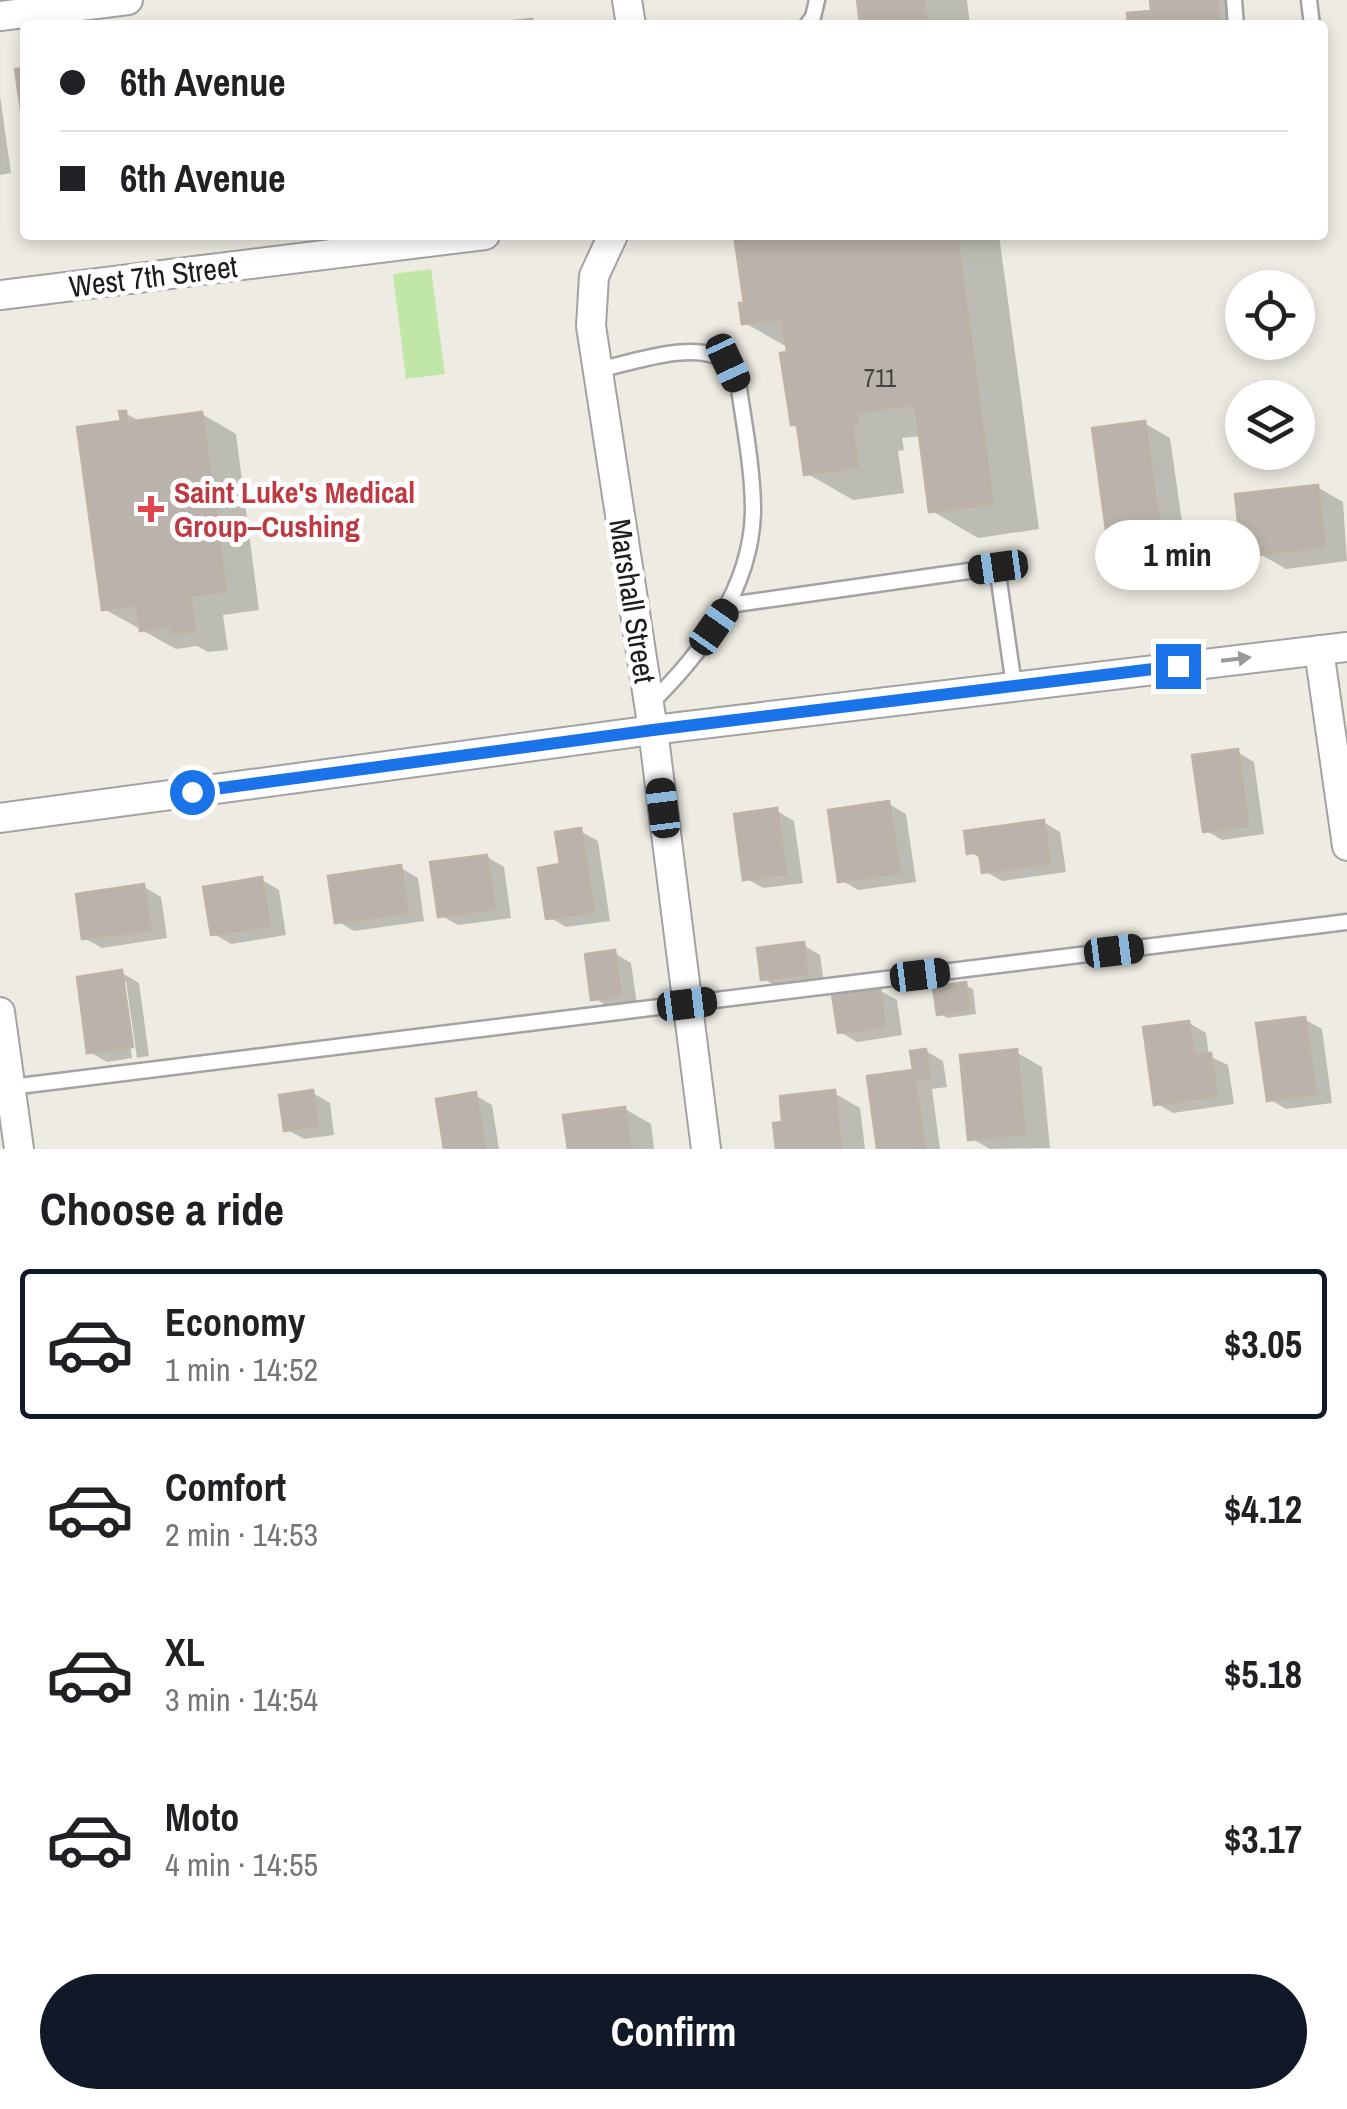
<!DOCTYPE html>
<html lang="en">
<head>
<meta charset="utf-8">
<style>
	body { margin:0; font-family:"Archivo Narrow",sans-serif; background:#f2f2f2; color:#202124; height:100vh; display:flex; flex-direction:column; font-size:38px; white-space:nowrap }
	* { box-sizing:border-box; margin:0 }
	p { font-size:32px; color:#757577 }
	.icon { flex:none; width:55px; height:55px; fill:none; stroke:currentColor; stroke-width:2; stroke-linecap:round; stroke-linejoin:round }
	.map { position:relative; height:1149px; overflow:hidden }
	.drawer { display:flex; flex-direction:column; background:#fff; flex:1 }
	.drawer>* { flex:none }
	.guide { position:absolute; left:20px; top:20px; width:1308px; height:220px; border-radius:10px; box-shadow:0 5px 15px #0003; display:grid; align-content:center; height:220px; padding:0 40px; background:#fff }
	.buttons { position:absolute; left:1225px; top:270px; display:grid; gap:20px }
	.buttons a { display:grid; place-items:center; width:90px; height:90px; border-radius:50%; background:#fff; box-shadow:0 5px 15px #0003; font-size:50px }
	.end { position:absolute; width:45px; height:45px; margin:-22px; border:12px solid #1a73e8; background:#fff; box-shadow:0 0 0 5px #fff }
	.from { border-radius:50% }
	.bubble { position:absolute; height:70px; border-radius:35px; background:#fff; box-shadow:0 5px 15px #0003; font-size:32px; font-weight:700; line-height:70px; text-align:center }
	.car { position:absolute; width:30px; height:60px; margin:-30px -15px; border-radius:12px; box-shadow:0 0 8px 2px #0007; background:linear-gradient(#222 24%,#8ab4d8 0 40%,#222 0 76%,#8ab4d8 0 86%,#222 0) }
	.guide b { display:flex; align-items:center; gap:35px; height:95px; font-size:38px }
	.guide b+b { border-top:2px solid #e0e0e0 }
	.guide i { width:25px; height:25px; background:#202124 }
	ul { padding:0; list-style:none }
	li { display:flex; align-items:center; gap:30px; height:150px; margin:0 20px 15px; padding:0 20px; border:5px solid transparent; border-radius:10px }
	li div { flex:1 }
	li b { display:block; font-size:38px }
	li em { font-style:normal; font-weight:700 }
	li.active { border-color:#111827 }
	li>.icon { width:90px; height:90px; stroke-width:1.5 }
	h2 { padding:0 40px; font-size:45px; line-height:120px }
	.cta { display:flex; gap:20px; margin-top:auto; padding:20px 40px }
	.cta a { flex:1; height:115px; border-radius:60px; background:#111827; color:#fff; font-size:40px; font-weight:700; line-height:115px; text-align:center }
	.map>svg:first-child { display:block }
</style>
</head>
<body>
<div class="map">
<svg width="1347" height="1149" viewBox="0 0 1347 1149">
	<rect width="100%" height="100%" fill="#edebe2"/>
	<path fill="#c0e7a8" d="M 431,269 L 445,374 L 406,379 L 393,274 Z"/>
	<g fill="#0003">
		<path d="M 859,0 L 967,0 L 970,25 L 862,25 Z"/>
		<path d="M 1152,0 L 1240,0 L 1243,25 L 1131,25 L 1154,13 Z"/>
		<path d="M 0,96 L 11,173 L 0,175 Z"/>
		<path d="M 736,235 L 999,235 L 1039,529 L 978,538 L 932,511 L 922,436 L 902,438 L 904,450 L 898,451 L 904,493 L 853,500 L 806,473 L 800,428 L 793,424 L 789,348 L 745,323 L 746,305 Z"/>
		<path d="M 125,413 L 141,422 L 202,414 L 236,434 L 259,610 L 223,615 L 228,650 L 208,652 L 197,646 L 176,649 L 104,609 Z"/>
		<path d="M 1144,423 L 1170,438 L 1184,536 L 1134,543 L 1108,528 Z"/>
		<path d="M 1317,487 L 1343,502 L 1347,561 L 1286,569 L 1260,554 L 1258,539 L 1242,530 Z"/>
		<path d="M 1237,752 L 1254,762 L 1264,834 L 1222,840 L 1205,830 Z"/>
		<path d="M 889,804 L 906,814 L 916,882 L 858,890 L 841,880 Z"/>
		<path d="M 777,811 L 794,821 L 803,883 L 763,888 L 745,878 Z"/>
		<path d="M 1043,822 L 1060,832 L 1066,872 L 1002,881 L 984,871 L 983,860 L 970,852 Z"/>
		<path d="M 580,831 L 598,841 L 610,921 L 566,927 L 549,917 L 563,866 Z"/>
		<path d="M 487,857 L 504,867 L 511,918 L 458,925 L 440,915 Z"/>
		<path d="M 401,868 L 418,878 L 424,921 L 354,931 L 337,921 Z"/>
		<path d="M 262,880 L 279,890 L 286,935 L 231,944 L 214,934 Z"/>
		<path d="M 144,887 L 161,897 L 167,938 L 102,948 L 84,938 Z"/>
		<path d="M 803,945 L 820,955 L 824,983 L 781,989 L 764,979 Z"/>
		<path d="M 614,953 L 631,963 L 637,1005 L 611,1008 L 594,998 Z"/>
		<path d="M 122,973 L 139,983 L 149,1056 L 137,1058 L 126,981 L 121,981 L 132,1058 L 107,1062 L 90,1052 Z"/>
		<path d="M 965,985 L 973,989 L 976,1014 L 947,1018 L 939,1013 Z"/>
		<path d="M 879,990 L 897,1000 L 902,1035 L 857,1042 L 840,1032 Z"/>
		<path d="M 1304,1019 L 1322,1029 L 1332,1103 L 1286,1109 L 1269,1099 Z"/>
		<path d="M 1189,1023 L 1206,1033 L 1209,1056 L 1228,1065 L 1234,1104 L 1173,1113 L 1156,1103 Z"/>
		<path d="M 926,1051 L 943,1061 L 947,1087 L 932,1089 L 940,1149 L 879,1149 Z"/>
		<path d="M 1016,1052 L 1042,1067 L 1050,1148 L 990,1149 L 971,1138 Z"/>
		<path d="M 313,1093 L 330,1103 L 334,1135 L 304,1139 L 286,1129 Z"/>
		<path d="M 834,1093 L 860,1108 L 865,1149 L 778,1149 L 785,1124 Z"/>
		<path d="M 475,1095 L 492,1105 L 499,1149 L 447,1149 Z"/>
		<path d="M 625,1109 L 651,1124 L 654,1149 L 570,1149 Z"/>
	</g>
	<g fill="#b9b3ab" stroke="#beb3a5" stroke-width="2.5">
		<path d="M 857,0 L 924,0 L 928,25 L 860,25 Z"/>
		<path d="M 1150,0 L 1217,0 L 1220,25 L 1128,25 L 1127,13 L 1151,11 Z"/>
		<path d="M 532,19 L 533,25 L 481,25 Z"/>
		<path d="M 25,68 L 25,138 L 15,69 Z"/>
		<path d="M 734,235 L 957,235 L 993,504 L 929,512 L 915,404 L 856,413 L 858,424 L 852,425 L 858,467 L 804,475 L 797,425 L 791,425 L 780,353 L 787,352 L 782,319 L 742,324 L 739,303 L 744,303 Z"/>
		<path d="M 119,411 L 126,411 L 127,422 L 202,412 L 226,591 L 190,596 L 195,631 L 172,634 L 171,627 L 140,631 L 137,605 L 102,610 L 77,427 L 121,421 Z"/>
		<path d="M 1145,421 L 1159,522 L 1106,530 L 1092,428 Z"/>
		<path d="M 1318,485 L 1325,547 L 1258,555 L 1255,529 L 1239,531 L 1235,494 Z"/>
		<path d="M 1238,749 L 1248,826 L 1203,832 L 1192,755 Z"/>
		<path d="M 889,801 L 900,873 L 838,882 L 828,810 Z"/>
		<path d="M 777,808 L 786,874 L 743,880 L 734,814 Z"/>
		<path d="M 1044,820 L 1050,863 L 982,873 L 979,852 L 967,854 L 964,831 Z"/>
		<path d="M 581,828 L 594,912 L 546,919 L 538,868 L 560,864 L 555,832 Z"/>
		<path d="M 487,855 L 495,909 L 438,917 L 430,862 Z"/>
		<path d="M 401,865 L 408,913 L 335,923 L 328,876 Z"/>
		<path d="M 262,877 L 270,926 L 211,935 L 203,887 Z"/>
		<path d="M 144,884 L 151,930 L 82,939 L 76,894 Z"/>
		<path d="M 804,942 L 807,974 L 761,980 L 757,948 Z"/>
		<path d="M 615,950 L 621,996 L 591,1000 L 585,954 Z"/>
		<path d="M 122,970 L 133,1047 L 87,1053 L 77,977 Z"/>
		<path d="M 966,982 L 969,1010 L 937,1015 L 933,987 Z"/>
		<path d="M 880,987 L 885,1027 L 838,1033 L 832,994 Z"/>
		<path d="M 1305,1017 L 1316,1094 L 1267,1101 L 1256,1023 Z"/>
		<path d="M 1189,1021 L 1194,1055 L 1211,1053 L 1217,1096 L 1154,1105 L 1143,1027 Z"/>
		<path d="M 926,1049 L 930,1078 L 915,1080 L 925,1149 L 877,1149 L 867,1076 L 913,1070 L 910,1051 Z"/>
		<path d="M 1017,1049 L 1025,1134 L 968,1140 L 960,1055 Z"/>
		<path d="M 313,1090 L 318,1126 L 284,1131 L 279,1095 Z"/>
		<path d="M 835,1090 L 841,1149 L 776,1149 L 773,1123 L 782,1122 L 780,1096 Z"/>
		<path d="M 476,1092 L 485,1149 L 444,1149 L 436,1099 Z"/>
		<path d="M 625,1107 L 631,1149 L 568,1149 L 563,1115 Z"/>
	</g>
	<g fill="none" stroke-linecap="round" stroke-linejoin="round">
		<defs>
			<g id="lane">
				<path d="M 1234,0 L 1236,25"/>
				<path d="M 1309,0 L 1312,25"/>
				<path d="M 807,25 L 813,17 L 817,0"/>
				<path d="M 598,370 C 631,363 696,339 725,361 C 731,366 734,375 738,382 C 744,424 753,469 753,512 C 751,589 702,653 650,704"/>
				<path d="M 729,605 L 997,567 L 1014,686"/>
				<path d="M 11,1087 L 1347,922"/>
			</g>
			<g id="street">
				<path d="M 627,0 L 631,25"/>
				<path d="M 0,16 L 128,0"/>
				<path d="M 613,235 L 594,276 L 591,326 L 653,730 L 706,1149"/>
				<path d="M 0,295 L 485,235"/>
				<path d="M 1319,650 L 1347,846"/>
				<path d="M 0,818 L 653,730 L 1347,647"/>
				<path d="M 0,1012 L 19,1149"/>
			</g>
		</defs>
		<use href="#lane" stroke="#a3a3a3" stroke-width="19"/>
		<use href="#street" stroke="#a3a3a3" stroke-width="32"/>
		<use href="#lane" stroke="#fff" stroke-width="14"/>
		<use href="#street" stroke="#fff" stroke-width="28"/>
	</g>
	<defs><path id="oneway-solid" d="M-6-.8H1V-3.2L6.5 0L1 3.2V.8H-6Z" transform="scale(2.5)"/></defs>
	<use fill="#999" href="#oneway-solid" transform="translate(1236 659) rotate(-7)"/>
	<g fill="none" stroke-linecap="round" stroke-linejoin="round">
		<path stroke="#1a73e8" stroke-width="12" d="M 192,792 L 653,730 L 1178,666"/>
	</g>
	<path fill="#e0444e" stroke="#fff" stroke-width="4" d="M146 494h10v10h10v10h-10v10h-10v-10h-10v-10h10z"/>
	<g text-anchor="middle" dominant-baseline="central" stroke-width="10" stroke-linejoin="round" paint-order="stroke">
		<g font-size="25" fill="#434240">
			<text x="880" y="378">711</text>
		</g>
		<g font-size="30" fill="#1c1c1c" stroke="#fff">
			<text transform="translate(153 276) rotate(-7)">West 7th Street</text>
			<text transform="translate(633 601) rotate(81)">Marshall Street</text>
		</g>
		<g font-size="30" font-weight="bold" fill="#be3a42" stroke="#fff" text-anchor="start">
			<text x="174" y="492">Saint Luke's Medical<tspan x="174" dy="34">Group–Cushing</tspan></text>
		</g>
	</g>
</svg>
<div class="buttons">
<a><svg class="icon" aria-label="locate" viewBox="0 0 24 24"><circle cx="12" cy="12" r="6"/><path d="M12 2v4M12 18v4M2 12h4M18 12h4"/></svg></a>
<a><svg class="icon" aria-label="layers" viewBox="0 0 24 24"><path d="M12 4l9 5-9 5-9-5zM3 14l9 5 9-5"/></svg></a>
</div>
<i class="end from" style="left:192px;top:792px"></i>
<i class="end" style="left:1178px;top:666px"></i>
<div class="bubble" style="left:1095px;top:520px;width:165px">1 min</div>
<i class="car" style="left:728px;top:363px;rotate:155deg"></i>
<i class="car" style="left:998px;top:567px;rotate:262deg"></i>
<i class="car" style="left:714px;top:627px;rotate:35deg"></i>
<i class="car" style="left:663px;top:808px;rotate:353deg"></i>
<i class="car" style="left:1114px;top:951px;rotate:83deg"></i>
<i class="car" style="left:920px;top:975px;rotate:83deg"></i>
<i class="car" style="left:687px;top:1004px;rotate:83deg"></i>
<div class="guide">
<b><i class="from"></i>6th Avenue</b>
<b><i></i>6th Avenue</b>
</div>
</div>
<section class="drawer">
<h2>Choose a ride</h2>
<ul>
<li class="active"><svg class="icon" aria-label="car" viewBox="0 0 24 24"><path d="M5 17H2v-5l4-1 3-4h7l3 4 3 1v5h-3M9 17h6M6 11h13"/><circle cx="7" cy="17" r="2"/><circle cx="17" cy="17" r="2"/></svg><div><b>Economy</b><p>1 min · 14:52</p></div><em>$3.05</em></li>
<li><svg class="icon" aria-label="car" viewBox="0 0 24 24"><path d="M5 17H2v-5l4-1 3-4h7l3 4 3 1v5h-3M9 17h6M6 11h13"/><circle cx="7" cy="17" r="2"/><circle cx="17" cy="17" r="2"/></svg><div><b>Comfort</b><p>2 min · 14:53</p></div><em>$4.12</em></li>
<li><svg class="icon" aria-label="car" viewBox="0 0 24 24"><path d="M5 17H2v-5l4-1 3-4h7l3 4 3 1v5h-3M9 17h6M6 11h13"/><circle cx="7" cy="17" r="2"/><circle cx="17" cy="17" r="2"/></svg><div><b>XL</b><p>3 min · 14:54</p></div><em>$5.18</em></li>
<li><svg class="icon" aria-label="car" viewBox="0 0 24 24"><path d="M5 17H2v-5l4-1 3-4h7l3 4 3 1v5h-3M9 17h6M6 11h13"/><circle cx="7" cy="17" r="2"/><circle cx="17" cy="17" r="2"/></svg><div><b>Moto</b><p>4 min · 14:55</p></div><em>$3.17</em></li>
</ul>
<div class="cta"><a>Confirm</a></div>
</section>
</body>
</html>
